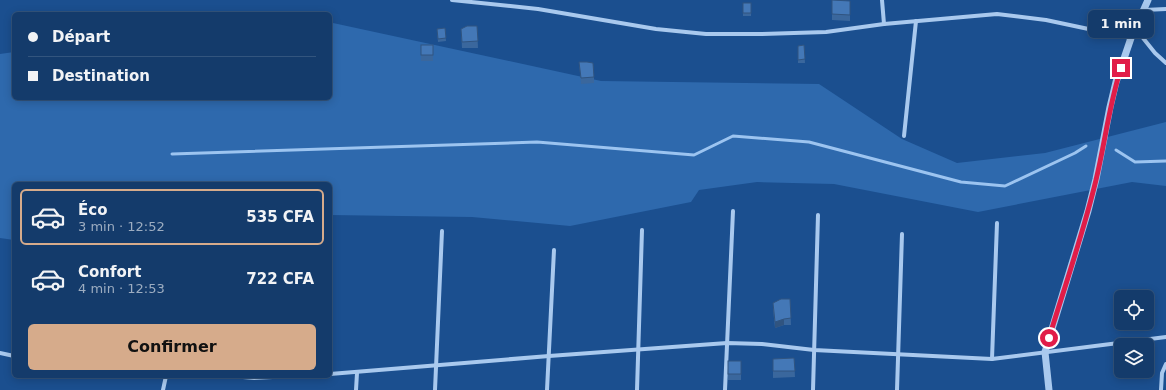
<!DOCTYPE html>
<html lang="fr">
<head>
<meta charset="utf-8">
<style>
	body { margin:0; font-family:"DejaVu Sans",sans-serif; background:#1d4271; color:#f1f3f6; height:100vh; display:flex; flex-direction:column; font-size:15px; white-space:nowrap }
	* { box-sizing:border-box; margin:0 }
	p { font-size:13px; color:#9dadc1 }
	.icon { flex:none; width:22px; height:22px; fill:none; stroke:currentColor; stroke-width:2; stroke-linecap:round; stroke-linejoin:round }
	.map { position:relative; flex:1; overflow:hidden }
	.drawer { position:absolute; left:12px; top:182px; width:320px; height:196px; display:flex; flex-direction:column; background:#143b6b; border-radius:6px; box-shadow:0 2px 10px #0003,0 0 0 1px #33557e }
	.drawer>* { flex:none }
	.hud { position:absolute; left:12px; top:12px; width:320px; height:88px; border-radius:6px; box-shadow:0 2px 10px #0003,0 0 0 1px #33557e; display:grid; align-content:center; height:88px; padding:0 16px; background:#143b6b }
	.tools { position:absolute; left:1114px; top:290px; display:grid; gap:8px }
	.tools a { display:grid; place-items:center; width:40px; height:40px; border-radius:6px; background:#143b6b; box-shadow:0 2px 10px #0003,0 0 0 1px #33557e; font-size:20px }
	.end { position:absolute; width:18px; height:18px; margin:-9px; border:5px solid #e11d48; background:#fff; box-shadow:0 0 0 2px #fff }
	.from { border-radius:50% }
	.bubble { position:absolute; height:28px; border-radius:6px; background:#143b6b; box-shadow:0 2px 10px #0003,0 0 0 1px #33557e; font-size:13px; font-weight:700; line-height:28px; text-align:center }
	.hud b { display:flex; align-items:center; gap:14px; height:38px; font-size:15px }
	.hud b+b { border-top:1px solid #33557e }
	.hud i { width:10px; height:10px; background:#f1f3f6 }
	ul { padding:7px 0 0; list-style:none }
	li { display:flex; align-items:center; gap:12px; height:56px; margin:0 8px 6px; padding:0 8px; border:2px solid transparent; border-radius:6px }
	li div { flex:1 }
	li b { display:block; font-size:15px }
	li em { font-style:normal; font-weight:700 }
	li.on { border-color:#d6ab8b }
	li>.icon { width:36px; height:36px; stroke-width:1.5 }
	.cta { display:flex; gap:8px; margin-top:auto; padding:8px 16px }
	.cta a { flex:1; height:46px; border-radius:6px; background:#d6ab8b; color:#111; font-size:16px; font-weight:700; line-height:46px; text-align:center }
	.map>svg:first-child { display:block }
</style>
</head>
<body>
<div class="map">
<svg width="1166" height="390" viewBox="0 0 1166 390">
	<rect width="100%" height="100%" fill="#1b4f8f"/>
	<path fill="#2e69ad" d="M 330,23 L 333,23 L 601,81 L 819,84 L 902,139 L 957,163 L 1045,153 L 1166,122 L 1166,186 L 1132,182 L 978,212 L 834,184 L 757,182 L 699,190 L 691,202 L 570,226 L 472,217 L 330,215 L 330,184 L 14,184 L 14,240 L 0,238 L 0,54 L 14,52 L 14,98 L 330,98 Z"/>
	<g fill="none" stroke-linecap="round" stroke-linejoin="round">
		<g stroke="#9cc4f0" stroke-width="3">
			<path d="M 1116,150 L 1135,162 L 1166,161"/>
			<path d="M 172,154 L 537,142 L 694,155 L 733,136 L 809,142 L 961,182 L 1005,186 L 1075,153 L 1086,146"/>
		</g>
		<g stroke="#a9c9ee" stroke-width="4">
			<path d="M 452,0 L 538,9 L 656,29 L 706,34 L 761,34 L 826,32 L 884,24 L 997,14 L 1046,20 L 1131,38"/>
			<path d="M 882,0 L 884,24"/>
			<path d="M 1144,10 L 1166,9"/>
			<path d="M 1135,28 L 1155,53 L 1166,63"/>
			<path d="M 904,136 L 916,21"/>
			<path d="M 0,353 L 14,356"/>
			<path d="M 992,359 L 997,223"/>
			<path d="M 330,374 L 549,356 L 727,343 L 762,344 L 814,350 L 992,359 L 1166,337"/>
			<path d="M 232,376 L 254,378 L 291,376"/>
			<path d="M 163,390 L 166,376"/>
			<path d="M 356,390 L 357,373"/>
			<path d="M 435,390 L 442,231"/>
			<path d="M 547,390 L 554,250"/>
			<path d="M 637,390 L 642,230"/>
			<path d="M 725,390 L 733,211"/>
			<path d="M 813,390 L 818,215"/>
			<path d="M 897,390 L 902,234"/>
			<path d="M 1161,390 L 1162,373 L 1166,364"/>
		</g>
		<path stroke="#a9c9ee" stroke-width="7" d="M 1049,390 L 1045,352 L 1088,211 L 1096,179 L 1110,107 L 1116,82 L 1131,38 L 1148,0"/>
	</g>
	<g fill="#3a679d">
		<rect x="743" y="3" width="8" height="13"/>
		<path d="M 850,7 L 850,21 L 832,20 L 832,14 Z"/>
		<path d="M 477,26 L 478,48 L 462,48 L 461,29 Z"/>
		<path d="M 445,28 L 446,41 L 438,42 L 437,29 Z"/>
		<rect x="421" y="45" width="12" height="16"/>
		<path d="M 804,45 L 805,63 L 798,63 L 798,46 Z"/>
		<path d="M 579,62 L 594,77 L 594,83 L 581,84 Z"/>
		<path d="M 790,299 L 791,325 L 784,325 L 775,328 L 773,309 L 773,303 Z"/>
		<path d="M 794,358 L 795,377 L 773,378 L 773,359 Z"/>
		<path d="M 741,361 L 741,380 L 728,380 L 728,374 Z"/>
	</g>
	<path fill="#305480" d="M 784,319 L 784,325 L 775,328 L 775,322 Z"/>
	<g fill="#4478b7" stroke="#305480">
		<path d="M 832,0 L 850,1 L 850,15 L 832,14 Z"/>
		<rect x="743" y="3" width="8" height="10"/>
		<path d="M 467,26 L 477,26 L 478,41 L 462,42 L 461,29 Z"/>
		<path d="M 445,28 L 446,38 L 438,39 L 437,29 Z"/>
		<rect x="421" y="45" width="12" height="10"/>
		<path d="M 804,45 L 805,59 L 798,60 L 798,46 Z"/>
		<path d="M 579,62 L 587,62 L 593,63 L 594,77 L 581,78 Z"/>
		<path d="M 781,299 L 790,299 L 791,318 L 784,319 L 775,322 L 773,303 Z"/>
		<path d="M 794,358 L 795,371 L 773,371 L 773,359 Z"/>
		<rect x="728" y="361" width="13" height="13"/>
	</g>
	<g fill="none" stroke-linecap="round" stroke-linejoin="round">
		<path stroke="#e11d48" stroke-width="5" d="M 1049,338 C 1065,286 1083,234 1096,180 C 1105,143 1109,105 1121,68"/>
	</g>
</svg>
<div class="tools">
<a><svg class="icon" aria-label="locate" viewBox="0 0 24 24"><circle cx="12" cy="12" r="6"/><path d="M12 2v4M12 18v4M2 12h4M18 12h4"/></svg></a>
<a><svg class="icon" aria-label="layers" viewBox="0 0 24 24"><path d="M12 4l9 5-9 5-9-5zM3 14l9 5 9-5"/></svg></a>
</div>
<i class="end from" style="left:1049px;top:338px"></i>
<i class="end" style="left:1121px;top:68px"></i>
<div class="bubble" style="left:1088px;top:10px;width:66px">1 min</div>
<div class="hud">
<b><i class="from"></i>Départ</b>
<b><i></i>Destination</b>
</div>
<section class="drawer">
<ul>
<li class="on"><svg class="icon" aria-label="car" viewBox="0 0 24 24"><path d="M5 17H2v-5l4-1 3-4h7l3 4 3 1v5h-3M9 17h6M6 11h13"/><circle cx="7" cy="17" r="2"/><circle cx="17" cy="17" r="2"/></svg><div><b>Éco</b><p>3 min · 12:52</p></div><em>535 CFA</em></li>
<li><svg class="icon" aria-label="car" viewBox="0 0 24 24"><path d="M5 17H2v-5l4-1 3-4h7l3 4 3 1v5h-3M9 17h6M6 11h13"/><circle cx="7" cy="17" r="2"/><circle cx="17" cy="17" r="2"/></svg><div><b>Confort</b><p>4 min · 12:53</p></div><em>722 CFA</em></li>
</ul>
<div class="cta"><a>Confirmer</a></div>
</section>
</div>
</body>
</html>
